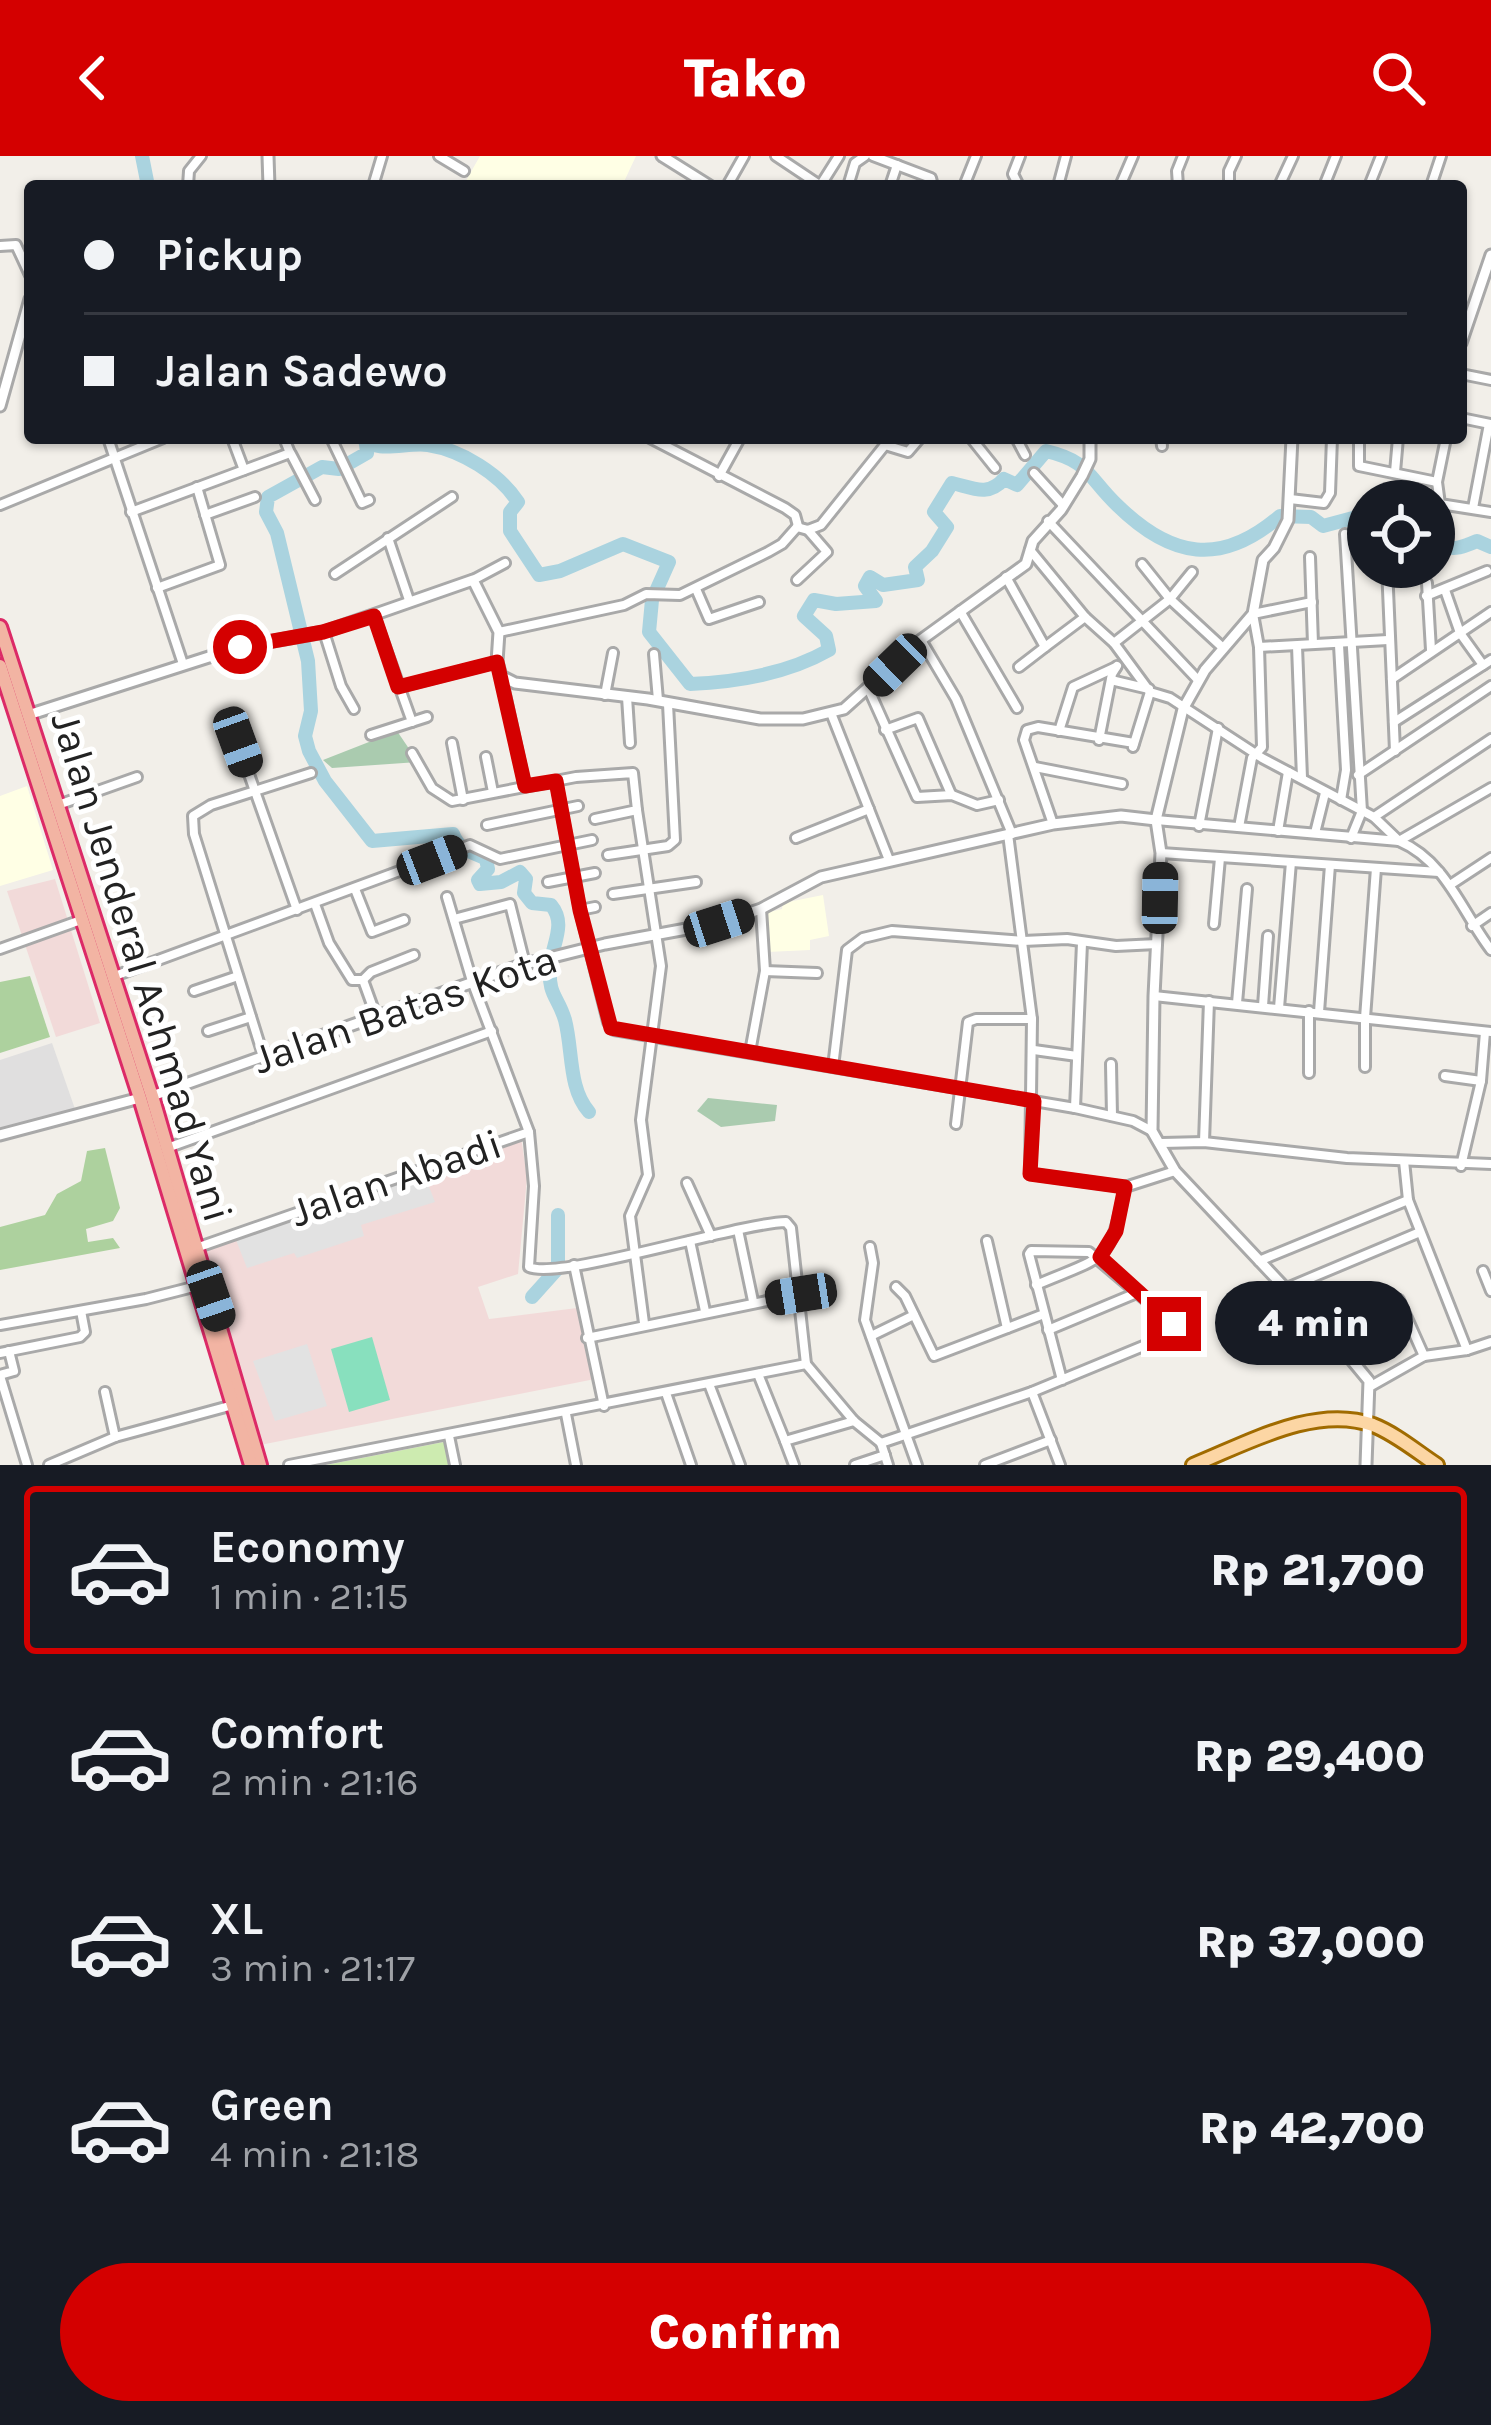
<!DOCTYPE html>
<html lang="en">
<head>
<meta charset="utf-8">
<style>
	body { margin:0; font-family:Karla,sans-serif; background:#242831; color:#f1f3f6; height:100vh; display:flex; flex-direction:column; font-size:45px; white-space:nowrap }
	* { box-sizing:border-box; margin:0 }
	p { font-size:39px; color:#9ea1a6 }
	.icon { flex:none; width:66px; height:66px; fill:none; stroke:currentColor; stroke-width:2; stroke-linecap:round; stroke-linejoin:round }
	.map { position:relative; height:1309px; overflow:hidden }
	.panel { display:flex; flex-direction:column; background:#171b24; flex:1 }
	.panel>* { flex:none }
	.banner { position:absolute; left:24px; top:24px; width:1443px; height:264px; border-radius:12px; box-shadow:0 3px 9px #0004; display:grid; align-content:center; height:264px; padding:0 60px; background:#171b24 }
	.fabs { position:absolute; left:1347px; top:324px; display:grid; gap:24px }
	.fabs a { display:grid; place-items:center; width:108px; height:108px; border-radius:50%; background:#171b24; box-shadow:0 3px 9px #0004; font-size:60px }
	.end { position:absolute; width:54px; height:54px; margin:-27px; border:15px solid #d40000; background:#fff; box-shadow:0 0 0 6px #fff }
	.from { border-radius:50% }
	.bubble { position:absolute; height:84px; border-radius:42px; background:#171b24; box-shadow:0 3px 9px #0004; font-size:39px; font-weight:800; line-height:84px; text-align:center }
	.car { position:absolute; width:36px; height:72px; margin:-36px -18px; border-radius:15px; box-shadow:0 0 9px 3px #0007; background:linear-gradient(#222 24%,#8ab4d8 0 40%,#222 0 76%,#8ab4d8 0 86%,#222 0) }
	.banner b { display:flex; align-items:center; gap:42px; height:114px; font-size:45px }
	.banner b+b { border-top:3px solid #363941 }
	.banner i { width:30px; height:30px; background:#f1f3f6 }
	ul { padding:21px 0 0; list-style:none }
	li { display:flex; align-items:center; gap:36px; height:168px; margin:0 24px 18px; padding:0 36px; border:6px solid transparent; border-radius:12px }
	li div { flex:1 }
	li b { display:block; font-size:45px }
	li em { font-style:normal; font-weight:800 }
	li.current { border-color:#d40000 }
	li>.icon { width:108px; height:108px; stroke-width:1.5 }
	.action { display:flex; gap:24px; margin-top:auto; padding:24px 60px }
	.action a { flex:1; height:138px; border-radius:72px; background:#d40000; color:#fff; font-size:48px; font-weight:800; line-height:138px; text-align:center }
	header { display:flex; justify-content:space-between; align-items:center; height:156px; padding:0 60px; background:#d40000; color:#fff; font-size:54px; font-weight:800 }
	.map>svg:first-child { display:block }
</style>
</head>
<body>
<header><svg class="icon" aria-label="back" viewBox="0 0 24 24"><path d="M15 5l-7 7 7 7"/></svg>Tako<svg class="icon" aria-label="search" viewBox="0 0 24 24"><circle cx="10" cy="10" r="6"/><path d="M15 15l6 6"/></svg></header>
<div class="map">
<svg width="1491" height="1309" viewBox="0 0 1491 1309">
	<rect width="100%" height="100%" fill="#f2efe9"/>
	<path fill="#e0dfdf" d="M 52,887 L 75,953 L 0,973 L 0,904 Z"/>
	<g fill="#f2dad9">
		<path d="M 55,723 L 100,867 L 56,881 L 7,735 Z"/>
		<path d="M 521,981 L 527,1022 L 518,1118 L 478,1131 L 489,1163 L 577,1152 L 595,1223 L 260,1289 L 199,1096 Z"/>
	</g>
	<g fill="#ffffe5">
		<path d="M 480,0 L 636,0 L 622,30 L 463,30 Z"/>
		<path d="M 27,630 L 53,714 L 0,730 L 0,640 Z"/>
		<path d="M 823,739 L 829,780 L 810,784 L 810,794 L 767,796 L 765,757 L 782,753 L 783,747 Z"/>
	</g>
	<path fill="#cdebb0" d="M 449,1285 L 455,1309 L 326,1309 Z"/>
	<g fill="#add19e">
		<path d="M 30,820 L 50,881 L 0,897 L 0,826 Z"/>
		<path d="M 105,992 L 120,1052 L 113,1065 L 86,1073 L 88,1086 L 113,1082 L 120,1092 L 0,1114 L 0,1071 L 45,1059 L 57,1038 L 81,1025 L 87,995 Z"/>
	</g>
	<g fill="#aacbaf">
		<path d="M 397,575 L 418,606 L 332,612 L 323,604 Z"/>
		<path d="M 708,942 L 777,949 L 775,965 L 721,971 L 697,955 Z"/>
	</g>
	<path fill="#88e0be" d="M 372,1181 L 390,1244 L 349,1256 L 331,1193 Z"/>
	<g fill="#e2e2e2">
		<path d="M 424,1018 L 435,1046 L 361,1069 L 364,1080 L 297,1102 L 294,1097 L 247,1112 L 236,1084 Z"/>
		<path d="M 307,1188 L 327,1250 L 275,1265 L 253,1205 Z"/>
	</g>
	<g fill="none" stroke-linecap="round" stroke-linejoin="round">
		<g stroke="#aad3df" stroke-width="14">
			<path d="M 142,0 L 148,30"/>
			<path d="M 362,282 C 376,298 407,286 428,289 C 461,294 500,318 518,346 L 510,356 L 510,375 L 539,419 L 560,415 L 623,388 L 669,406 L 652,444 L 649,476 L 690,528 C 738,526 787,518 829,494 L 826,480 L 804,460 L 814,444 L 836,448 L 876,445 L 865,430 L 870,421 L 883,429 L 918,424 L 915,411 L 932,395 L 947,371 L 934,356 L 952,327 C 973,332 988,341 1004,323 L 1017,329 L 1046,295 C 1089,305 1087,320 1117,349 C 1171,402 1221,411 1280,360 L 1311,361 L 1323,370 L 1368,358"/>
			<path d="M 366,288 L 367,297 L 339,313 L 322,311 L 268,341 L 266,356 L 277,377 L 308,505 L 311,555 L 305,580 L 309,595 L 325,625 L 372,685 L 453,678 C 461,697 471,694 486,703 L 488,713 L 478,724 L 480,728 L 501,726 L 520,716 L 526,723 L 524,737 L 532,747 L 551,749 C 567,768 552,788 550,811 C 548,840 558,840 565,864 C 573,894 568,932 589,956"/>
			<path d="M 1434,386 C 1451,396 1461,392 1477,385 L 1491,391"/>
			<path d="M 532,1141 L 558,1112 L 558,1059"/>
		</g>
		<defs>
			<g id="minor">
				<path d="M 439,0 L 464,15"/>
				<path d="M 776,0 L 821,30"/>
				<path d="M 873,0 L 931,22 L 933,30"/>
				<path d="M 822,27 L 839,0"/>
				<path d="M 188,30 L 189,15 L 201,0"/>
				<path d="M 373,30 L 382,0"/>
				<path d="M 727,30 L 744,0"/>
				<path d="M 848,30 L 855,7 L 865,0"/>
				<path d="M 890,30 L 897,9"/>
				<path d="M 964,30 L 976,0"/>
				<path d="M 1019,30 L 1013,18 L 1020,0"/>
				<path d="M 1058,30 L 1066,0"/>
				<path d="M 1120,30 L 1133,0"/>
				<path d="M 1178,30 L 1177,15 L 1183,0"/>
				<path d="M 1229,30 L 1229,15 L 1236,0"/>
				<path d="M 1279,30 L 1293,0"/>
				<path d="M 1324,30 L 1336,0"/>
				<path d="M 1369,30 L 1381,0"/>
				<path d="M 1431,30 L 1441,0"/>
				<path d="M 0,90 L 16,89 L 30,119"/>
				<path d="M 1461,218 L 1491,224"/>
				<path d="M 1461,262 L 1490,268"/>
				<path d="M 108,282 L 183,508"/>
				<path d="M 232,282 L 244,314"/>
				<path d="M 331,282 L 362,347 L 369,344"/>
				<path d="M 650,282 L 785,352 L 795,359 L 798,370"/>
				<path d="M 971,282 L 995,312"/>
				<path d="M 1016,282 L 1025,299"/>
				<path d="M 1161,282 L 1162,290"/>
				<path d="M 1359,282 L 1359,310 L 1437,326"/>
				<path d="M 1446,282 L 1437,326 L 1440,348 L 1491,356"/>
				<path d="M 291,298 L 315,344"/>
				<path d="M 1395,316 L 1398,282"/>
				<path d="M 1034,317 L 1063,349"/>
				<path d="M 719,320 L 740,282"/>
				<path d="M 1290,343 L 1324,347 L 1330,337 L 1332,282"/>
				<path d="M 0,349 L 163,282"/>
				<path d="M 1473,352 L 1489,268"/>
				<path d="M 131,356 L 290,297 L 284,282"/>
				<path d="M 205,359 L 255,341"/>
				<path d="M 1048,365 L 1198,524"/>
				<path d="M 797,371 L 808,374 L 821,369 L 885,289 L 908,296 L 920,282"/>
				<path d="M 1345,378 L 1362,655 L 1351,682"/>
				<path d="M 388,382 L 409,444"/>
				<path d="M 1030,394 L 1085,461 L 1114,487 L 1150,536 L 1170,542 L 1262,602 L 1374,661 L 1491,583"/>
				<path d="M 1310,401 L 1313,488"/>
				<path d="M 1142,408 L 1170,443 L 1222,491"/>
				<path d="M 1387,411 L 1395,595"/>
				<path d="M 335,418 L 452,341"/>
				<path d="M 1006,421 L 1045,491 L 1085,461"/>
				<path d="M 473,424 L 505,407"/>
				<path d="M 797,424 L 827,396 L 808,374"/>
				<path d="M 1427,427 L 1431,494"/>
				<path d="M 157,432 L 220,409 L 197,331"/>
				<path d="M 696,433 L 709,463 L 759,446"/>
				<path d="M 1445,434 L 1460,477 L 1483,509"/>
				<path d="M 1426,440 L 1487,415"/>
				<path d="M 960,455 L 1017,552"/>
				<path d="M 374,460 L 412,566"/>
				<path d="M 324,476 L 341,530 L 354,553"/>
				<path d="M 499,476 L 624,449 L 646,438 L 680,439 L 768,396 L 782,388 L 797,371"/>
				<path d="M 921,484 L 956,543 L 1012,678"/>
				<path d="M 1114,487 L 1170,443 L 1192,416"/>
				<path d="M 1339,489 L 1346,614 L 1341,644"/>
				<path d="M 1297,490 L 1302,622"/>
				<path d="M 1259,491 L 1388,484"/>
				<path d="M 654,498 L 658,544"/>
				<path d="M 1019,511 L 1045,491"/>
				<path d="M 501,520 L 525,630"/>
				<path d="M 1392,523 L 1491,456"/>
				<path d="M 1111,524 L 1149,533"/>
				<path d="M 399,531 L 497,506"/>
				<path d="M 869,534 L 917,641 L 952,639 L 977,649 L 999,644"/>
				<path d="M 605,539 L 613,497"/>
				<path d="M 627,541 L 630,587"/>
				<path d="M 831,557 L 889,704"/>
				<path d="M 1394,566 L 1491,504"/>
				<path d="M 885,574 L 918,562 L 951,638"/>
				<path d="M 1059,575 L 1073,531 L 1116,511"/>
				<path d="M 371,579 L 427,561"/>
				<path d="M 1099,584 L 1112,518 L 1117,510"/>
				<path d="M 238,587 L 297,754"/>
				<path d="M 452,587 L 463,644"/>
				<path d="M 1133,591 L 1150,536"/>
				<path d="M 412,597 L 432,632 L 452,645 L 576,621 L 633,617 L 637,654 L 595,663"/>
				<path d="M 486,601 L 493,636"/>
				<path d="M 1035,611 L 1122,628"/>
				<path d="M 1358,619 L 1491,530"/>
				<path d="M 556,625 L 580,754 L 608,866 L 614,874 L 1075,952 L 1133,965 L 1152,975"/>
				<path d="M 58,649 L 137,621"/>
				<path d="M 637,654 L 661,810 L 641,964 L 648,1019 L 630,1060 L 644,1167"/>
				<path d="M 1374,661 L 1399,685 L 1491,632"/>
				<path d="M 1156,664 L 1399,685 C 1446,705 1462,756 1491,794"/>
				<path d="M 1053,668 L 1024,584 L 1027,574 L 1038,571 L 1134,587"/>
				<path d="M 487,669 L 578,650"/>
				<path d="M 1199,670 L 1218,572"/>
				<path d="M 1239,671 L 1252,602 L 1262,591 L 1259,491 L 1253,458 L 1312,446"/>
				<path d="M 1278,675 L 1288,616"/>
				<path d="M 1315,677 L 1325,637"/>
				<path d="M 1008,678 L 1032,863 L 1030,1018 L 1125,1031 L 1175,1015"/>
				<path d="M 796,682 L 869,653"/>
				<path d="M 1161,697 L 1439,716"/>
				<path d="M 608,699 L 668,690 L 675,684 L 668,548"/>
				<path d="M 548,726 L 595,717"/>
				<path d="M 1450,729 L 1491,702"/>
				<path d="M 355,733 L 372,776 L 404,764"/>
				<path d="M 613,738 L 696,726"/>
				<path d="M 447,741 L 472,825 L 529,976 L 534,1030 L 529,1111 C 558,1125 738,1067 786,1066 L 791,1072 L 806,1208 L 854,1265 L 881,1287"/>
				<path d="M 315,748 L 329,787 L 352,824 L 363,824 L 376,860"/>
				<path d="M 580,754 L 595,751"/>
				<path d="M 454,763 L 510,748 L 525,808"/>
				<path d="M 1214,768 L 1220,702"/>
				<path d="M 1472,770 L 1491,757"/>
				<path d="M 0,793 L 81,764"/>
				<path d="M 765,815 L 817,817"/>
				<path d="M 112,821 L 470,689 L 500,703 L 592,684"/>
				<path d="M 363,824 L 371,816 L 414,799"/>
				<path d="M 194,835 L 238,820"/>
				<path d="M 1154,840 L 1491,876"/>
				<path d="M 1237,847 L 1247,733"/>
				<path d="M 1263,850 L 1268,780"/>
				<path d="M 1279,852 L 1291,706"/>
				<path d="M 1309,855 L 1309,917"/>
				<path d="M 1319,856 L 1330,709"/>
				<path d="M 208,875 L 251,861"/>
				<path d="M 1034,894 L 1077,900"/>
				<path d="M 750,896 L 765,815 L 761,753"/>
				<path d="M 263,899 L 194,678 L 193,660 L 211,649 L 311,617"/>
				<path d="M 1111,908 L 1112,960"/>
				<path d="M 833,911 L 847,794 L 863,782 L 892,775 L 1023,785 L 1067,783 L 1116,790 L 1157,788"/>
				<path d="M 1365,911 L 1365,862 L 1376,712"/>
				<path d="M 1445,920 L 1481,925"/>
				<path d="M 1075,952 L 1082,787"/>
				<path d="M 956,968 L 968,866 L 976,863 L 1032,863"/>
				<path d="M 1204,986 L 1209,845"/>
				<path d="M 1162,987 L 1204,986 L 1347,1002 L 1491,1008"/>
				<path d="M 167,992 L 492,875"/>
				<path d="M 1404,1005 L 1408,1044 L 1467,1194"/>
				<path d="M 1461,1010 L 1481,925 L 1485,876"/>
				<path d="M 687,1027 L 711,1080"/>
				<path d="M 738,1074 L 753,1145"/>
				<path d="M 690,1085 L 705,1155"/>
				<path d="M 987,1085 L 1007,1172"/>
				<path d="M 870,1091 L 873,1107 L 865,1164 L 917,1309"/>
				<path d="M 196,1092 L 529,976"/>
				<path d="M 1259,1105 L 1408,1044"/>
				<path d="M 574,1109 L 604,1250"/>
				<path d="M 1483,1115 L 1491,1135"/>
				<path d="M 1036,1129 C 1106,1099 1110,1109 1125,1031"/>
				<path d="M 896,1131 L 905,1140 L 934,1200 L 1044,1158"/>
				<path d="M 1251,1147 L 1420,1076"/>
				<path d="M 0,1169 L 146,1143 L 197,1130"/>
				<path d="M 1048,1174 L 1139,1136"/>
				<path d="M 1332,1178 L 1399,1144 L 1424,1200"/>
				<path d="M 871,1180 L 914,1159"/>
				<path d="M 587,1182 L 801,1138"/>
				<path d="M 0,1197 L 80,1181 L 85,1176 L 81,1155"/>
				<path d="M 758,1218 L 785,1285"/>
				<path d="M 0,1219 L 14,1215 L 9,1195"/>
				<path d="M 0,1220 L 27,1309"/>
				<path d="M 709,1228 L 740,1309"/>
				<path d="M 1371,1230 L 1424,1200 L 1467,1194 L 1491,1186"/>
				<path d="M 105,1236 L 115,1281"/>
				<path d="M 1032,1236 L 1060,1309"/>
				<path d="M 666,1237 L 691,1309"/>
				<path d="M 566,1258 L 576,1309"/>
				<path d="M 449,1280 L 455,1309"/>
				<path d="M 881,1287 L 1032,1236 L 1170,1179 L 1175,1176 L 1174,1168 L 1089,1096 L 1031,1095 L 1029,1098 L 1062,1224"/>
				<path d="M 881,1287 L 888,1309"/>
				<path d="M 49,1309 L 115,1281 L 233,1249"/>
				<path d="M 289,1309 L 806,1208"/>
				<path d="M 794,1309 L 785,1285 L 854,1265"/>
				<path d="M 855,1309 L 885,1299"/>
				<path d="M 985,1309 L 1051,1284"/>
			</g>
			<g id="tertiary">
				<path d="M 268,0 L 269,30"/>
				<path d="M 662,0 L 710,30"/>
				<path d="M 1461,187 L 1491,99"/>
				<path d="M 0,250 L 30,143"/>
				<path d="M 1292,282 L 1288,364 L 1274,392 L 1263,404 L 1253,458 L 1205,514 L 1183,553 L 1156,664 L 1161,697 L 1154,840 L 1152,975 L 1175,1015 L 1285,1132 L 1311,1155 L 1369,1225 L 1366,1309"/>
				<path d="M 28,559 L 240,491 L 324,476 L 473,424 L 499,476 L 497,506 L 501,520 L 515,527 L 648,543 L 760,563 L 803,563 L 844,553 L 921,484 L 1026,408 L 1033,385 L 1061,354 L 1082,320 L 1090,303 L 1090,282"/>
				<path d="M 152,940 L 521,809 L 605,788 L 719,767 L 761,753 L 821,721 L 1053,668 L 1121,660 L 1156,664"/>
				<path d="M 0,979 L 140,942"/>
			</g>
			<path id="primary" d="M 1193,1309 C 1246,1288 1315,1248 1373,1269 C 1396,1278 1417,1296 1437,1309"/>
			<g id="trunk">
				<path d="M 0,471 L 152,940 L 260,1309"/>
				<path d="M 0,510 L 140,942 L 251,1309"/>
			</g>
		</defs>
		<use href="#minor" stroke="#a9a9a9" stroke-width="14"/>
		<use href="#tertiary" stroke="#a9a9a9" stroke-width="15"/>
		<use href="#primary" stroke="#a06b00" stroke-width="18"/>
		<use href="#trunk" stroke="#dc2a67" stroke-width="18"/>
		<use href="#minor" stroke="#fff" stroke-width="8"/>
		<use href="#tertiary" stroke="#fff" stroke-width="9"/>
		<use href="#primary" stroke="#fcd6a4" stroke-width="12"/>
		<use href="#trunk" stroke="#f2b4a3" stroke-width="12"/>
	</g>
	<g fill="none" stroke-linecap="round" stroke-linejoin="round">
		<path stroke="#d40000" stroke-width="15" d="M 240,491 L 323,476 L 374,460 L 398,531 L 497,506 L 525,630 L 556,625 L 580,754 L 611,872 L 1034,945 L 1030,1018 L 1125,1031 L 1116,1075 L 1100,1101 L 1174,1168"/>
	</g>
	<g text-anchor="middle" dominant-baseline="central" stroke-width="10" stroke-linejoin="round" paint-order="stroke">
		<g font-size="42" fill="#222" stroke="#fff">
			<text transform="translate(142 811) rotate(73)">Jalan Jenderal Achmad Yani</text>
			<text transform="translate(405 853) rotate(-19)">Jalan Batas Kota</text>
			<text transform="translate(396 1022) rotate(-19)">Jalan Abadi</text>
		</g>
	</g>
</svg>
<div class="fabs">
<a><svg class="icon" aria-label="locate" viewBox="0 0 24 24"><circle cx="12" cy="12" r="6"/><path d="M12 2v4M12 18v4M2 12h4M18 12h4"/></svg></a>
</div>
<i class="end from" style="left:240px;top:491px"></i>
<i class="end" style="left:1174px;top:1168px"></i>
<div class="bubble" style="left:1215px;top:1125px;width:198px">4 min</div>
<i class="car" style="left:895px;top:509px;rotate:226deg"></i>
<i class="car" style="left:238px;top:586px;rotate:160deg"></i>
<i class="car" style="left:432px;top:704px;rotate:69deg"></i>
<i class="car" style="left:1160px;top:742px;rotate:1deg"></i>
<i class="car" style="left:719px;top:767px;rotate:72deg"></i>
<i class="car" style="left:801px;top:1138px;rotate:261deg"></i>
<i class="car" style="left:211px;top:1140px;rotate:161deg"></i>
<div class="banner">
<b><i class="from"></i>Pickup</b>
<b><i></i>Jalan Sadewo</b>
</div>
</div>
<section class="panel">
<ul>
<li class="current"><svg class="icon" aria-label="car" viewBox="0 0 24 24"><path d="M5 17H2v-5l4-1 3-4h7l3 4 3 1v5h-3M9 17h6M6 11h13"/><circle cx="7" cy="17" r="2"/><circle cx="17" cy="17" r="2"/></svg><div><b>Economy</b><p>1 min · 21:15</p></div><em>Rp 21,700</em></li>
<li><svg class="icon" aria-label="car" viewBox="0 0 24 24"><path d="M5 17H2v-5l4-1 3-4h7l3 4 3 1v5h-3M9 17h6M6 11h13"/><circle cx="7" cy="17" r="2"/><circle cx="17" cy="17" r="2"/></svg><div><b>Comfort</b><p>2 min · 21:16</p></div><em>Rp 29,400</em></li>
<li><svg class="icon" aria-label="car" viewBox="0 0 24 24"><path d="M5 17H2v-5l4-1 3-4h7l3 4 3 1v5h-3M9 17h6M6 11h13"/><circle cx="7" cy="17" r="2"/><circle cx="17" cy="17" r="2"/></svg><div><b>XL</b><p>3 min · 21:17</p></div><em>Rp 37,000</em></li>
<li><svg class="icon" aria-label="car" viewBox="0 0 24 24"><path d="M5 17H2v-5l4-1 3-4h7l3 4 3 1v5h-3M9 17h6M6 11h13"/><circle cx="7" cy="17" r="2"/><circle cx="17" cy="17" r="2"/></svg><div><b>Green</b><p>4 min · 21:18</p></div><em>Rp 42,700</em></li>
</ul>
<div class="action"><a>Confirm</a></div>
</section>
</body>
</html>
